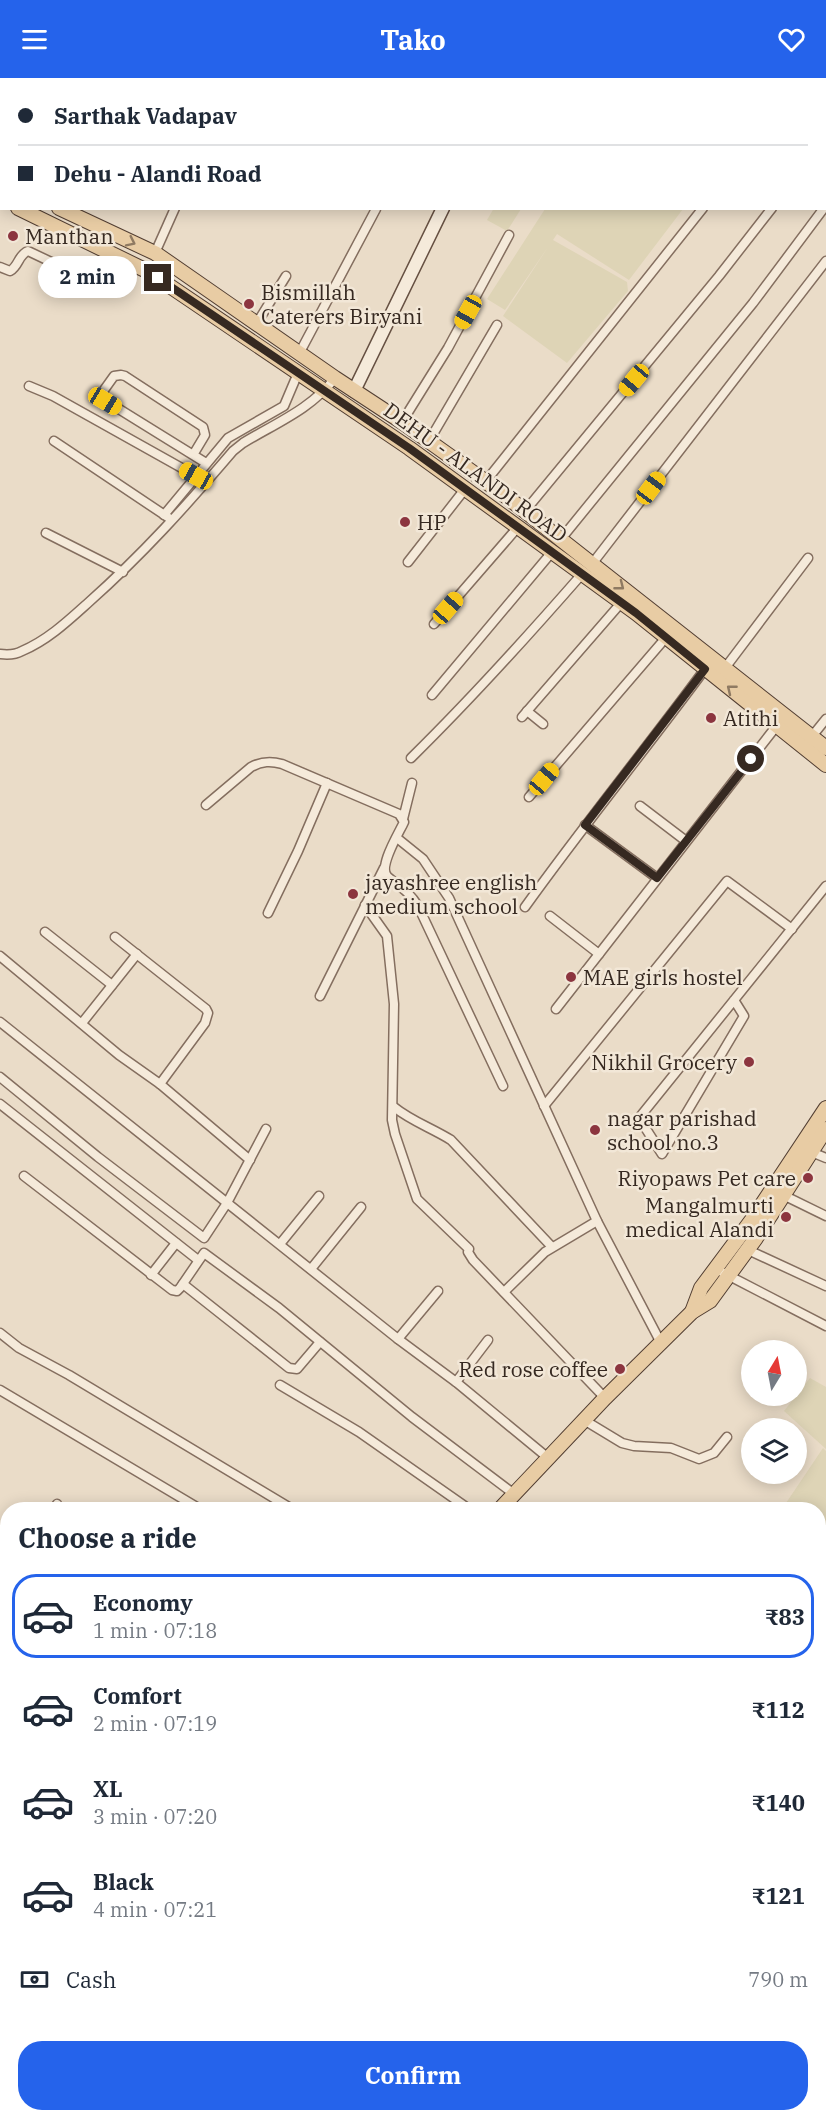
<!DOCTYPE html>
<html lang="en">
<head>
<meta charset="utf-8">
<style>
	body { margin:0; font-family:"IBM Plex Serif",serif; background:#f6f6f7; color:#1f2937; height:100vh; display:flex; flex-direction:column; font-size:22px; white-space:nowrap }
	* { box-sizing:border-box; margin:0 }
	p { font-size:20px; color:#747a83 }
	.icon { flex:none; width:33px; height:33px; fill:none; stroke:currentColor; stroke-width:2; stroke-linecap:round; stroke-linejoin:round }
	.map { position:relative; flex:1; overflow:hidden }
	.drawer { position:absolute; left:0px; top:1424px; width:826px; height:620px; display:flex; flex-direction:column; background:#fff; border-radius:24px 24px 0 0; box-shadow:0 3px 15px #0003 }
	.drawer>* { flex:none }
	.banner { position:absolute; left:0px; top:0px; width:826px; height:132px; box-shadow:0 3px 15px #0003; display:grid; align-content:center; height:132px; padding:0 18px; background:#fff }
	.needle { width:39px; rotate:10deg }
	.fabs { position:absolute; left:741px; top:1262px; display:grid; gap:12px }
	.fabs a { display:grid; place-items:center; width:66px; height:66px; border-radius:50%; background:#fff; box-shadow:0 3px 15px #0003; font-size:30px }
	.end { position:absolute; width:27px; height:27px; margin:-14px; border:8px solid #362921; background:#fff; box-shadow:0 0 0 3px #fff }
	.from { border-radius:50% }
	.bubble { position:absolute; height:42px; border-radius:21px; background:#fff; box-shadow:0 3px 15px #0003; font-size:20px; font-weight:700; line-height:42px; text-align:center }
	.car { position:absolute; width:18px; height:36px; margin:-18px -9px; border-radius:8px; box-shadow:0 0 4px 2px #0007; background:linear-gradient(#f5c518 24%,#345 0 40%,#f5c518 0 76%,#345 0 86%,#f5c518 0) }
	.banner b { display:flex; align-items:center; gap:21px; height:57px; font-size:22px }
	.banner b+b { border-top:2px solid #e0e1e3 }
	.banner i { width:15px; height:15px; background:#1f2937 }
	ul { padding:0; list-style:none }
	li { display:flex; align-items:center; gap:18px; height:84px; margin:0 12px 9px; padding:0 6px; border:3px solid transparent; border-radius:24px }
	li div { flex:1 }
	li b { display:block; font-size:22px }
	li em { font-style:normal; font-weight:700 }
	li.on { border-color:#2563eb }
	li>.icon { width:54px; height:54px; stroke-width:1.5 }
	h2 { padding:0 18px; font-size:27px; line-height:72px }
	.pay { display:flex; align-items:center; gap:15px; height:66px; padding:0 18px; font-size:22px }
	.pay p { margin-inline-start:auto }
	.primary-button { display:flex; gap:12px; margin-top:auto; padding:12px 18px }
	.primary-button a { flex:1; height:69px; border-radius:24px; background:#2563eb; color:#fff; font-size:24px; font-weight:700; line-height:69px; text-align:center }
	header { display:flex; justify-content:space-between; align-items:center; height:78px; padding:0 18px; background:#2563eb; color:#fff; font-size:27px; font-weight:700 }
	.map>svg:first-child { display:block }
</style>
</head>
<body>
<header><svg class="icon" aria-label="menu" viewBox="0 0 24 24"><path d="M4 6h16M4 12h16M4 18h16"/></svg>Tako<svg class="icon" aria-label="heart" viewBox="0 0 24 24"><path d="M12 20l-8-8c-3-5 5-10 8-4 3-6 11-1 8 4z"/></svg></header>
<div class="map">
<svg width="826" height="2042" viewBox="0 0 826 2042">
	<rect width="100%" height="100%" fill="#eadcc8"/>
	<g fill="#ded4b6">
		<path d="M 494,130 L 521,130 L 521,131 L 507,153 L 487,142 Z"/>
		<path d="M 545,131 L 683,131 L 629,202 L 557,156 L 553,162 L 627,204 L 628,213 L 567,285 L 503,238 L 548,169 L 505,232 L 487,221 Z"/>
		<path d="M 810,1300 L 826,1309 L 826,1371 L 784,1333 Z"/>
		<path d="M 823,1370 L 826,1373 L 826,1551 L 819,1547 L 819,1431 L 782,1431 Z"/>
		<path d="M 819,1552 L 826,1556 L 826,1625 L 819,1622 Z"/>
		<path d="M 819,1634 L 826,1638 L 826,1756 L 819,1771 Z"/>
		<path d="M 1,1670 L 7,1672 L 8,1783 L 0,1802 Z"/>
		<path d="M 819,1811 L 826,1813 L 826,1989 L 819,2005 Z"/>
		<path d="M 272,2036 L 345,2036 L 342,2042 L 269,2042 Z"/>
		<path d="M 457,2036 L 518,2036 L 516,2042 L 454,2042 Z"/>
		<path d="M 594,2036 L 807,2036 L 804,2042 L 591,2042 Z"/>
	</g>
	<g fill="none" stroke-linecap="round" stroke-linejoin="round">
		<defs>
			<g id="street">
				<path d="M 198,0 L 201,2"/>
				<path d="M 17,2 L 18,0"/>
				<path d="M 184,2 L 185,0"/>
				<path d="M 235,2 L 236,0"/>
				<path d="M 801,2 L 802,0"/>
				<path d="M 0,30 L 2,27"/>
				<path d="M 825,60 L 826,59"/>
				<path d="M 155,175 L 175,130"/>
				<path d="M 0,189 L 10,193 C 19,188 18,177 28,173 L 68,192"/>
				<path d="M 257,245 L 286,198"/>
				<path d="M 300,274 L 376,131"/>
				<path d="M 29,308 L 53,318 L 196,398"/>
				<path d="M 402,344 L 448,270 L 509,157"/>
				<path d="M 54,363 L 169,440"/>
				<path d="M 429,363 L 497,247"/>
				<path d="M 193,377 L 205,357 L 203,349 L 125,298 L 121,297 L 114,298 L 104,312 L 103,321 L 106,323 L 206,385"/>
				<path d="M 486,403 L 703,130"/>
				<path d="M 525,433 L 719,198 L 772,130"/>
				<path d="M 164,437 L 228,360 L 284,328 L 298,295"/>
				<path d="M 46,455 L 123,494"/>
				<path d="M 561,461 L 753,225 L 824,130"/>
				<path d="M 408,484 L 465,411"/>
				<path d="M 592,486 L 826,183"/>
				<path d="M 434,546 L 518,449"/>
				<path d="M 0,576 C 8,577 15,577 22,573 C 48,562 69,542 89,524 C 143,476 186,428 233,373 L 243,365 C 276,345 311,331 335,300"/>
				<path d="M 725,590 L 808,480"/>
				<path d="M 432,617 L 552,474"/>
				<path d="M 527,633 L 543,646"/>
				<path d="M 522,639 L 621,525"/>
				<path d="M 809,662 L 826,641"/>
				<path d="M 411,680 C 471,621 527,559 582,496"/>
				<path d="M 529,719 L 669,556"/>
				<path d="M 206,727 L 251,689 C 262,683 271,683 282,686 L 399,736 L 404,744 C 399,755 377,790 388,799 C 401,810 408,812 418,828 L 503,1008"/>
				<path d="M 640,728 L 686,763"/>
				<path d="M 403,741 L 412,705"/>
				<path d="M 585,747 L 657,800"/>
				<path d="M 397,760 L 423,781 L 449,820 L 597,1143 L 661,1265"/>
				<path d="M 365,827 L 387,858 L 394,926 L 392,1042 L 395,1056 L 417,1121 L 469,1171 L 468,1174 L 473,1182 L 605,1320"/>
				<path d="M 525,829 C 583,748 646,671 705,591"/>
				<path d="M 268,835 L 298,773 L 327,705"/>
				<path d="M 550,838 L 599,876 L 778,646"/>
				<path d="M 45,854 L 112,907"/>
				<path d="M 115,859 L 206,931 L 208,935 L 205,945 L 160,1006"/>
				<path d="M 0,878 L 119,977 L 160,1006 L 250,1082"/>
				<path d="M 320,918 L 384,790"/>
				<path d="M 734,922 L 744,938 L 662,1076 L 639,1040 L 826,808"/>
				<path d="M 556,931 L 599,876"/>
				<path d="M 0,944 L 398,1261 L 456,1304 L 547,1379"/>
				<path d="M 82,945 L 137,876"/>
				<path d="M 0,999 L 98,1079 L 204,1160 L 227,1125 L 266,1051"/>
				<path d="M 0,1026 L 198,1182"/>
				<path d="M 544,1028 L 727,803 L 792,851"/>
				<path d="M 394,1029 C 411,1043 432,1050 451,1062 L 552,1169"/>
				<path d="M 809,1073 L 826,1080"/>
				<path d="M 24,1098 L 172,1212 L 177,1213 L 180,1210 L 204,1175 L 279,1230 L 412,1339 L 514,1416"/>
				<path d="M 781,1116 L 826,1138"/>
				<path d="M 280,1166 L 319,1118"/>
				<path d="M 746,1171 L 826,1208"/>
				<path d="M 311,1191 L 361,1129"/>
				<path d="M 716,1191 L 826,1248"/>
				<path d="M 151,1197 L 176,1165"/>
				<path d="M 183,1206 L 289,1290 L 297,1291 L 320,1264"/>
				<path d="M 504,1214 L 545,1174 L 597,1143"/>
				<path d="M 0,1255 L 19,1270 L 69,1297 L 292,1431"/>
				<path d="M 398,1261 L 438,1213"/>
				<path d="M 456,1304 L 488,1262"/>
				<path d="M 280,1307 L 359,1354 L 469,1431"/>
				<path d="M 0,1312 L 200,1431"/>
				<path d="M 584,1342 L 622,1365 L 634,1368 L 671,1370 L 699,1381 L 714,1375 L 727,1359"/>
				<path d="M 54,1431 L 57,1426"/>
				<path d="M 0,1458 L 8,1463"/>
				<path d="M 819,1800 L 826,1803"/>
				<path d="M 387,2042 L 389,2036"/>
			</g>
			<g id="secondary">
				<path d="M 505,2 L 506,0"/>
				<path d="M 354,313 L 443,130"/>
				<path d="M 0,1959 L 8,1939"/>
				<path d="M 25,2042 L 28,2036"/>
			</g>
			<g id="primary">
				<path d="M 0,103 L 2,104"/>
				<path d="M 0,122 L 2,123"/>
				<path d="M 18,130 L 149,194 L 409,370 L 636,535 L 826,687"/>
				<path d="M 59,130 L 155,175 L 335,300 L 402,344 L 503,416 L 826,670"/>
				<path d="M 692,1234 L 701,1210 L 751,1143 L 826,1030"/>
				<path d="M 500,1431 L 605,1320 L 692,1234 L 710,1223 L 756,1160 L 826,1051"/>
				<path d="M 0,2000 L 8,1983"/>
				<path d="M 10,2042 L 12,2036"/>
			</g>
		</defs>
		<use href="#street" stroke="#846e5f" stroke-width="11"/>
		<use href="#secondary" stroke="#665042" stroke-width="15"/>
		<use href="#primary" stroke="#523e32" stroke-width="16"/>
		<use href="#street" stroke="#f5eada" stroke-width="8"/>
		<use href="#secondary" stroke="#f5eada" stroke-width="12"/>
		<use href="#primary" stroke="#e8cca4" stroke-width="14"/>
	</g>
	<defs><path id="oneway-chevron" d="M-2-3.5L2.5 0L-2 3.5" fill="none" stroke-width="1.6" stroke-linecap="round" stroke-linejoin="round" transform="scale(1.5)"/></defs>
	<g stroke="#8f7a62">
		<use href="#oneway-chevron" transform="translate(131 164) rotate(26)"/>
		<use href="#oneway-chevron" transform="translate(620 508) rotate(38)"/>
		<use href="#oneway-chevron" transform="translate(731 611) rotate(-141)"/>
	</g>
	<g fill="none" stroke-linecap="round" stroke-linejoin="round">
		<path stroke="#362921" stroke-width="8" d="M 158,200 L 409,370 L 636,535 L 705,591 L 585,747 L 657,800 L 751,681"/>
	</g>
	<g fill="#8c353f" stroke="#f2e7d7" stroke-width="2">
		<circle cx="13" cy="158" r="6"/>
		<circle cx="249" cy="226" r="6"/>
		<circle cx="405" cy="444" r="6"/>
		<circle cx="711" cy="640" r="6"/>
		<circle cx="353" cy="816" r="6"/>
		<circle cx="571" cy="899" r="6"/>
		<circle cx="749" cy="984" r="6"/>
		<circle cx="595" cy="1052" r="6"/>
		<circle cx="808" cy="1100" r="6"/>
		<circle cx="786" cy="1139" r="6"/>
		<circle cx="620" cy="1291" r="6"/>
	</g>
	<g text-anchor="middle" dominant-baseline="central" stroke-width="5" stroke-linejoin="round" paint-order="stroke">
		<g font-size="21" fill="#362921" stroke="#f2e7d7" text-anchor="start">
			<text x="25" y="158">Manthan</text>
			<text x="261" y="214">Bismillah<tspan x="261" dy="24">Caterers Biryani</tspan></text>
			<text x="417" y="444">HP</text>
			<text x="723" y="640">Atithi</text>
			<text x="365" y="804">jayashree english<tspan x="365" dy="24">medium school</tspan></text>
			<text x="583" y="899">MAE girls hostel</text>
			<text x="737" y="984" text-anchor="end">Nikhil Grocery</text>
			<text x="607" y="1040">nagar parishad<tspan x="607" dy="24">school no.3</tspan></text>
			<text x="796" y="1100" text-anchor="end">Riyopaws Pet care</text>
			<text x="774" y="1127" text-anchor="end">Mangalmurti<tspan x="774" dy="24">medical Alandi</tspan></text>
			<text x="608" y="1291" text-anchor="end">Red rose coffee</text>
		</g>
		<g font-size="21" fill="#362921" stroke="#f2e7d7">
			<text transform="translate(476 394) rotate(36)">DEHU - ALANDI ROAD</text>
		</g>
	</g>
</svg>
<div class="fabs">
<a><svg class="needle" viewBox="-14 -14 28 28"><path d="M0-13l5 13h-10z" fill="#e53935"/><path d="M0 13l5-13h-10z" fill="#747a83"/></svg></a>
<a><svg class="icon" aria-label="layers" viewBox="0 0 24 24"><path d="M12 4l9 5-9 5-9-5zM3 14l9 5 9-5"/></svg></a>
</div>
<i class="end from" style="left:751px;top:681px"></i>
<i class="end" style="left:158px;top:200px"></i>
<div class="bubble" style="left:38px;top:178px;width:99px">2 min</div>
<i class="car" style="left:468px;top:234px;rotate:209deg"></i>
<i class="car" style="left:634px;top:302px;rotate:220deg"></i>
<i class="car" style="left:105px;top:323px;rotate:121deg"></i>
<i class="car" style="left:196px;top:398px;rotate:299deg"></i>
<i class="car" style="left:651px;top:410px;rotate:37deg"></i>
<i class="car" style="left:448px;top:530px;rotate:41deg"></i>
<i class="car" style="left:544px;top:701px;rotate:40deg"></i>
<div class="banner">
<b><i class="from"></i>Sarthak Vadapav</b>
<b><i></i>Dehu - Alandi Road</b>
</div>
<section class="drawer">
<h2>Choose a ride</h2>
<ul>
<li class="on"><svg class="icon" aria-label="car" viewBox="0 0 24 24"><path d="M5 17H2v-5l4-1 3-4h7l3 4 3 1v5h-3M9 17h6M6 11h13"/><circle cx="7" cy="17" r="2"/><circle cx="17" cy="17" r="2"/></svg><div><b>Economy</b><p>1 min · 07:18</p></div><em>₹83</em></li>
<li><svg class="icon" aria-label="car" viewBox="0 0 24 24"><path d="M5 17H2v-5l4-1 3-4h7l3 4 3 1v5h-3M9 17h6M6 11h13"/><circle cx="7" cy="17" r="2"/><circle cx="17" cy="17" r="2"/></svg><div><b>Comfort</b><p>2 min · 07:19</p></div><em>₹112</em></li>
<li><svg class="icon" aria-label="car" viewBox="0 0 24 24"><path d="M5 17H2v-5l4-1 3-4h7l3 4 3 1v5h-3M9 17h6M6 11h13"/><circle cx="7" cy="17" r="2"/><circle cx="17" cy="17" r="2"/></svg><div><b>XL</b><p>3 min · 07:20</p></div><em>₹140</em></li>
<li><svg class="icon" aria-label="car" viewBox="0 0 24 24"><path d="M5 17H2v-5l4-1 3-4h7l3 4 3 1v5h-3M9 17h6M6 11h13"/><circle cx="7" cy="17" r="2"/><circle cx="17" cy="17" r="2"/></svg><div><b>Black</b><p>4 min · 07:21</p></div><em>₹121</em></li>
</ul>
<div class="pay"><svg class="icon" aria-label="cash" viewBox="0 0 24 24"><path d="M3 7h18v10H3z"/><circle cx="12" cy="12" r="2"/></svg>Cash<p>790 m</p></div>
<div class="primary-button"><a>Confirm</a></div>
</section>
</div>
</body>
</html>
